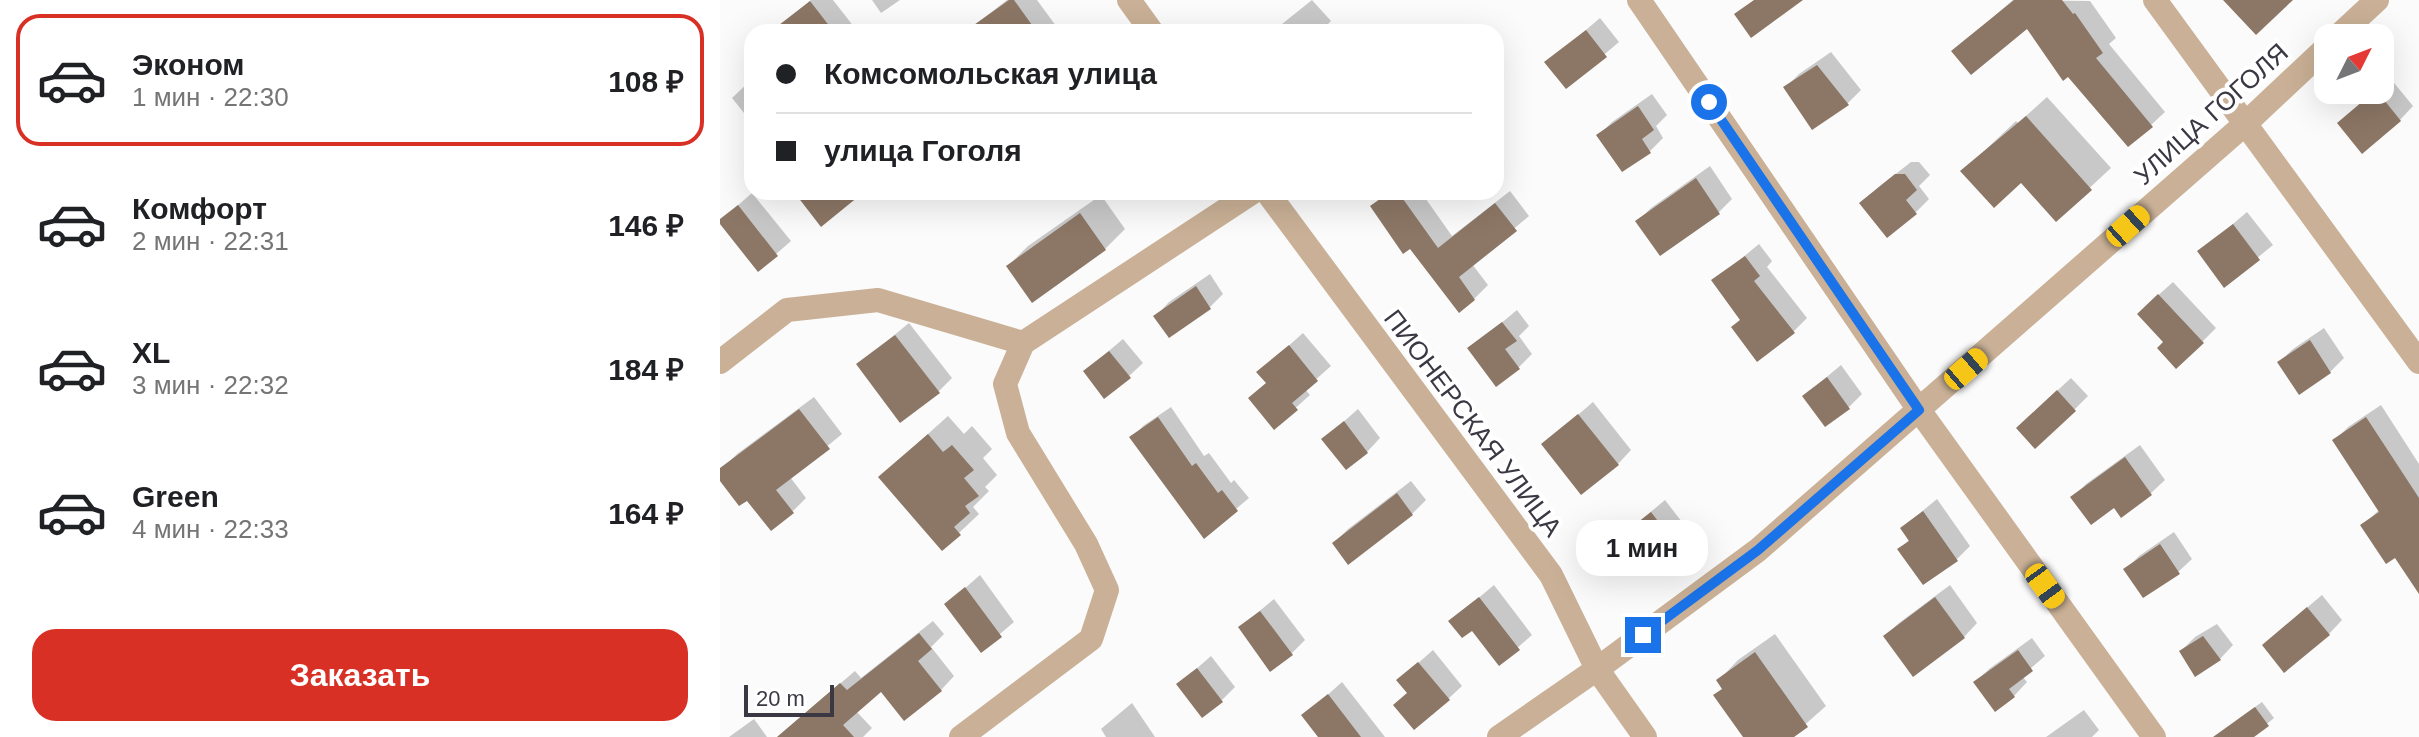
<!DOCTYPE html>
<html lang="ru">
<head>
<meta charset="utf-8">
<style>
	body { margin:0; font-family:Arial,sans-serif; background:#f2f2f2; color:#202124; height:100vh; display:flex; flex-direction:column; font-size:30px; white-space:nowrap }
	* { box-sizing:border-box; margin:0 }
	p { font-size:26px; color:#757577 }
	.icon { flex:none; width:44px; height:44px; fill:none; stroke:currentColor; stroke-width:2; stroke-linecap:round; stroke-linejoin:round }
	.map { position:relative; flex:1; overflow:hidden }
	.side { display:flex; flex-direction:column; background:#fff; width:720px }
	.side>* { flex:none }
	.guide { position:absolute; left:24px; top:24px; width:760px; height:176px; border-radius:24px; box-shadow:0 8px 32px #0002; display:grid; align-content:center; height:176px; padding:0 32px; background:#fff }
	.needle { width:52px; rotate:48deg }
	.tools { position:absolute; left:1594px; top:24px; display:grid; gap:16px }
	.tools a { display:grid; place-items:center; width:80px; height:80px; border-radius:16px; background:#fff; box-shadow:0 8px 32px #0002; font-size:40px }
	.scale { position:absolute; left:24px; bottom:20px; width:90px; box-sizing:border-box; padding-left:8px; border:4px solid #3b3843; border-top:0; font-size:22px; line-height:28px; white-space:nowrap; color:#3b3843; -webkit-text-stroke:6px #fff; paint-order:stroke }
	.end { position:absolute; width:36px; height:36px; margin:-18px; border:10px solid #1a73e8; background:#fff; box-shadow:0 0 0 4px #fff }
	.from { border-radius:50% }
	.bubble { position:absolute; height:56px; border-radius:24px; background:#fff; box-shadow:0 8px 32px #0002; font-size:26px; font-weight:700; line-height:56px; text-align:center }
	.car { position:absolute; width:24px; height:48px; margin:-24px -12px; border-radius:10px; box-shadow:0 0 6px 2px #0007; background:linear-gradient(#f5c518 24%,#345 0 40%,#f5c518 0 76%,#345 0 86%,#f5c518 0) }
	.guide b { display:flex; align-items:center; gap:28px; height:76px; font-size:30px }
	.guide b+b { border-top:2px solid #e0e0e0 }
	.guide i { width:20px; height:20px; background:#202124 }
	ul { padding:14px 0 0; list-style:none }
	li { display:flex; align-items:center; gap:24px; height:132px; margin:0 16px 12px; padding:0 16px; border:4px solid transparent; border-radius:24px }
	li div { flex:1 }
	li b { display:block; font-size:30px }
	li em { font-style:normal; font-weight:700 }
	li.active { border-color:#d93025 }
	li>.icon { width:72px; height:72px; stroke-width:1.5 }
	.action { display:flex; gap:16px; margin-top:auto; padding:16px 32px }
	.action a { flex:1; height:92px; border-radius:24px; background:#d93025; color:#fff; font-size:32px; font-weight:700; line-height:92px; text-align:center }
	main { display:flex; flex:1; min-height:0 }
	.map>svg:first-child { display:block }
</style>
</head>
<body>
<main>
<section class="side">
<ul>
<li class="active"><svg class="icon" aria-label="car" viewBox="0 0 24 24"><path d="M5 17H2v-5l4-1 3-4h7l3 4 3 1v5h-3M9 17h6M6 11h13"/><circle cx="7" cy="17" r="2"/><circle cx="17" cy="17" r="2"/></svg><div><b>Эконом</b><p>1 мин · 22:30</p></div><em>108 ₽</em></li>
<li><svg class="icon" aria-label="car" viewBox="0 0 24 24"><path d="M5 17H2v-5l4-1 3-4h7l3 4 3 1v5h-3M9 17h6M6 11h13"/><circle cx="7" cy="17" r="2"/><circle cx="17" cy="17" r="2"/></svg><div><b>Комфорт</b><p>2 мин · 22:31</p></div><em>146 ₽</em></li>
<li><svg class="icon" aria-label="car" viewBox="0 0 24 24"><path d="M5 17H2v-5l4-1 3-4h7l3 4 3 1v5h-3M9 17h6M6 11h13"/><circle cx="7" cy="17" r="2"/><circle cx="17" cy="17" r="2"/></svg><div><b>XL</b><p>3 мин · 22:32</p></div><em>184 ₽</em></li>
<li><svg class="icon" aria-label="car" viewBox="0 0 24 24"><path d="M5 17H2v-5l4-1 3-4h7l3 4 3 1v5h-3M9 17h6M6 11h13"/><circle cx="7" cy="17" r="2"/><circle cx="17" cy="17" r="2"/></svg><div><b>Green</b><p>4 мин · 22:33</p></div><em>164 ₽</em></li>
</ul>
<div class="action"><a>Заказать</a></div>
</section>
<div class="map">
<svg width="1699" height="737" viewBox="0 0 1699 737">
	<rect width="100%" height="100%" fill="#fbfbfb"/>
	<g fill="#0003">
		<path d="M 91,0 L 113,0 L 138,32 L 72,32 L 65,23 Z"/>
		<path d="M 152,0 L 180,0 L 161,13 Z"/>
		<path d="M 287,0 L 317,0 L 339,30 L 336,32 L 246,32 Z"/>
		<path d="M 592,0 L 611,21 L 605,27 L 609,32 L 552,32 Z"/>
		<path d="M 1293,0 L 1370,1 L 1396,38 L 1389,44 L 1445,112 L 1431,125 L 1307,26 L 1234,51 Z"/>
		<path d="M 880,18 L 899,42 L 846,87 L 827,63 Z"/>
		<path d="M 1111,52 L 1141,90 L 1128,103 L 1093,127 L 1066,87 L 1079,74 Z"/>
		<path d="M 1670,78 L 1693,106 L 1680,120 L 1633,110 L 1657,90 L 1660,90 Z"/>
		<path d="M 32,79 L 32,123 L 12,98 Z"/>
		<path d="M 932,94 L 947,115 L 936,126 L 943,138 L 930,151 L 879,135 L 892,122 Z"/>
		<path d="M 1327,97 L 1391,168 L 1336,219 L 1302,181 L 1243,171 L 1296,121 L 1298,123 Z"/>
		<path d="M 1191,162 L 1199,162 L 1210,175 L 1199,186 L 1209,199 L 1196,212 L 1155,190 Z"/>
		<path d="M 990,166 L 1012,199 L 999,212 L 940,253 L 918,221 L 931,208 Z"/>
		<path d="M 790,191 L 809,216 L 752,264 L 768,285 L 754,299 L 690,246 L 652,206 L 667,192 L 701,192 L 732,236 Z"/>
		<path d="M 32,193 L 71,241 L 39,269 L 0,221 Z"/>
		<path d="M 381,195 L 405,229 L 385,249 L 288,266 L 308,246 Z"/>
		<path d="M 1527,212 L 1553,245 L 1504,285 L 1480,252 Z"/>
		<path d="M 1039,244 L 1052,261 L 1047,267 L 1087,318 L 1073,332 L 1022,318 L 994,281 Z"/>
		<path d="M 490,274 L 503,294 L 490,307 L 436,316 L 449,302 Z"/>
		<path d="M 1453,282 L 1496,328 L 1482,342 L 1446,342 L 1433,300 Z"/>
		<path d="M 797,310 L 809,326 L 799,336 L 812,354 L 799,367 L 750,349 Z"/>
		<path d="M 189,323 L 232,378 L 218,392 L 139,364 Z"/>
		<path d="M 1604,328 L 1624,358 L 1610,372 L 1579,392 L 1559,362 L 1573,349 Z"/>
		<path d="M 583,333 L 611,366 L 585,389 L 590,395 L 554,427 L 547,382 L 539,372 Z"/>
		<path d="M 403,339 L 423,363 L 409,376 L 365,371 Z"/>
		<path d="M 1121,365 L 1142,394 L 1129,407 L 1084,396 Z"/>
		<path d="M 1351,378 L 1368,396 L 1354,410 L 1312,414 Z"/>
		<path d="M 94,397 L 122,434 L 70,477 L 86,498 L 73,511 L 27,498 L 4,467 L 17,454 Z"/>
		<path d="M 873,402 L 911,450 L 898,464 L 824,444 Z"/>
		<path d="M 1661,405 L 1699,464 L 1699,590 L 1675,556 L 1642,526 L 1660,509 L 1615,440 L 1628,427 Z"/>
		<path d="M 451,407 L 484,456 L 489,453 L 511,483 L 514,480 L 529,498 L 484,536 L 412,438 L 423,426 Z"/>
		<path d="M 638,409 L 660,438 L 647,452 L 604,439 Z"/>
		<path d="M 228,416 L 244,434 L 252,426 L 272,449 L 263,458 L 277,475 L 265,487 L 269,491 L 253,507 L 259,514 L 222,549 L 160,477 Z"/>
		<path d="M 1420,445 L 1445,480 L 1431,493 L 1401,515 L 1394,505 L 1353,498 L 1366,484 Z"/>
		<path d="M 691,481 L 706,500 L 692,514 L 614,543 L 628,529 Z"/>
		<path d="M 1217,499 L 1250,546 L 1237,559 L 1180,549 L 1190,539 L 1182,528 Z"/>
		<path d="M 945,500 L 962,522 L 948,535 L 892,544 Z"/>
		<path d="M 1454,532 L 1472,559 L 1458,572 L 1406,569 L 1419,556 Z"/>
		<path d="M 260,575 L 294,622 L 261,650 L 227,604 Z"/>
		<path d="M 774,585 L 812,635 L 779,664 L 752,628 L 731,621 Z"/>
		<path d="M 1230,585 L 1257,623 L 1244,637 L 1165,636 L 1179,623 Z"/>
		<path d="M 1602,595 L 1622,620 L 1609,634 L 1558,632 Z"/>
		<path d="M 554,599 L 585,640 L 571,654 L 520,627 Z"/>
		<path d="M 213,621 L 224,634 L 211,647 L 234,676 L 221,690 L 161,689 L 136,711 L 152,728 L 143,737 L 57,737 L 135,671 L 141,678 Z"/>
		<path d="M 1497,624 L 1513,645 L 1500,659 L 1461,651 L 1475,637 Z"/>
		<path d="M 1055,634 L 1106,706 L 1071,737 L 1025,737 L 999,680 L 1018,660 Z"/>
		<path d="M 1312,638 L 1325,656 L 1302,676 L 1307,682 L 1294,696 L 1256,682 L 1269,669 Z"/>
		<path d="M 713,650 L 742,686 L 728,699 L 679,680 Z"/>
		<path d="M 491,656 L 515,687 L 502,700 L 459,684 Z"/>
		<path d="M 622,682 L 665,737 L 600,737 L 584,716 Z"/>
		<path d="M 1542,702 L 1554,718 L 1531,737 L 1520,737 L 1518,719 Z"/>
		<path d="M 412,703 L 435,737 L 386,737 L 381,729 Z"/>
		<path d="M 1364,710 L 1379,730 L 1372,737 L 1326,737 Z"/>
		<path d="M 34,719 L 47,737 L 9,737 Z"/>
	</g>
	<g fill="#8c7665">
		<path d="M 289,0 L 294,0 L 317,32 L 244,32 Z"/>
		<path d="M 1034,0 L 1083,0 L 1031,38 L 1014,14 Z"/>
		<path d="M 1294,0 L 1342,0 L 1353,14 L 1355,13 L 1383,53 L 1376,58 L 1433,127 L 1408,147 L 1348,77 L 1343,81 L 1307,29 L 1251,75 L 1231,51 Z"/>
		<path d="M 1503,0 L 1573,0 L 1536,35 Z"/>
		<path d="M 90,1 L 114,32 L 50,32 Z"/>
		<path d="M 866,30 L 887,57 L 846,89 L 824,62 Z"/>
		<path d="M 1097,65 L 1129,105 L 1092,130 L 1063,87 Z"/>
		<path d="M 1656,90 L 1681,121 L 1642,154 L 1617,123 Z"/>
		<path d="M 918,106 L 934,130 L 922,139 L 931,153 L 902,172 L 876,135 Z"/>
		<path d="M 1306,116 L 1372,190 L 1336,222 L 1301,183 L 1274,208 L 1240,171 Z"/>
		<path d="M 1175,174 L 1185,174 L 1197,190 L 1186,200 L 1197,214 L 1167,238 L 1139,203 Z"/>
		<path d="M 976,178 L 1000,214 L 940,256 L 915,221 Z"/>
		<path d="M 74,192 L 144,192 L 101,227 Z"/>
		<path d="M 670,192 L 678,192 L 718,248 L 775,203 L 797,231 L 739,277 L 755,300 L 739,313 L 690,249 L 683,254 L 650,206 Z"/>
		<path d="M 18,205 L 58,256 L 38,272 L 0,224 L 0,219 Z"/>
		<path d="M 360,213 L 386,250 L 312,303 L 286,266 Z"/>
		<path d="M 1513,224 L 1540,260 L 1504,288 L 1477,251 Z"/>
		<path d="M 1025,256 L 1040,276 L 1034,281 L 1075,333 L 1037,362 L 1011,327 L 1020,320 L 991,280 Z"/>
		<path d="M 476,286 L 491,309 L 449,338 L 433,316 Z"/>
		<path d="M 1438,294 L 1484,343 L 1456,369 L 1437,348 L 1443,342 L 1417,314 Z"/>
		<path d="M 782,322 L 797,341 L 785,349 L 800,369 L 776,387 L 747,348 Z"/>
		<path d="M 175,335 L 220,393 L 180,423 L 136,364 Z"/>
		<path d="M 1590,340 L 1611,373 L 1579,395 L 1557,362 Z"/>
		<path d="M 569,345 L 598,381 L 572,403 L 578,410 L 554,430 L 528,398 L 546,383 L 536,372 Z"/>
		<path d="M 389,351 L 411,378 L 384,399 L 363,371 Z"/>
		<path d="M 1107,377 L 1130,409 L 1105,427 L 1082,396 Z"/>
		<path d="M 1337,390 L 1356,411 L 1315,449 L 1296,428 Z"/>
		<path d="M 79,409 L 110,449 L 56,490 L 74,513 L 51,531 L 27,501 L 19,506 L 0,481 L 0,468 Z"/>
		<path d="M 858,414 L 899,465 L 861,495 L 821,444 Z"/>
		<path d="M 438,417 L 472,466 L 476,463 L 498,493 L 502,490 L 518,511 L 484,539 L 409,437 Z"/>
		<path d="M 1646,417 L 1699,498 L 1699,594 L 1675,558 L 1666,564 L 1640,525 L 1659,512 L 1612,440 Z"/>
		<path d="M 624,421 L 648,453 L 626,470 L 601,439 Z"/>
		<path d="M 208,434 L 223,452 L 232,445 L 254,470 L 244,478 L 259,496 L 245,506 L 250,513 L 234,527 L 241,535 L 222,551 L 158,477 Z"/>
		<path d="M 1405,457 L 1432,495 L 1401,518 L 1394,508 L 1371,525 L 1350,497 Z"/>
		<path d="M 677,493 L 693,515 L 628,565 L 612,543 Z"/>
		<path d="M 1203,511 L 1238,561 L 1203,585 L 1177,549 L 1189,541 L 1180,528 Z"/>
		<path d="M 931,512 L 950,537 L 909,569 L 890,544 Z"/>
		<path d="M 1440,544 L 1460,574 L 1423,598 L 1403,569 Z"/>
		<path d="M 245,587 L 282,637 L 261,653 L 224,604 Z"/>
		<path d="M 759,597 L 800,650 L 779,666 L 752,631 L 742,638 L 728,621 Z"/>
		<path d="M 1215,597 L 1245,638 L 1193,677 L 1163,636 Z"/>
		<path d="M 1587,607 L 1610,635 L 1564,673 L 1542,645 Z"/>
		<path d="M 540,611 L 573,655 L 550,672 L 518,627 Z"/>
		<path d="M 199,633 L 212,649 L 198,661 L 222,691 L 184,721 L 161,692 L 123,725 L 134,737 L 57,737 L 120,683 L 127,690 Z"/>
		<path d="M 1483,636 L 1501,660 L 1475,677 L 1459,651 Z"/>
		<path d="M 1298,650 L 1313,671 L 1289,689 L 1295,697 L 1275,712 L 1253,682 Z"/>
		<path d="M 1035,652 L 1088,727 L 1074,737 L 1023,737 L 993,695 L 1002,689 L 996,680 Z"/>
		<path d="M 698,662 L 730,700 L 694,730 L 673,705 L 687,693 L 676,680 Z"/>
		<path d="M 477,668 L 503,702 L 482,718 L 456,684 Z"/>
		<path d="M 608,694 L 641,737 L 598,737 L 581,715 Z"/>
		<path d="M 1535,707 L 1549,726 L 1534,737 L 1493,737 Z"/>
	</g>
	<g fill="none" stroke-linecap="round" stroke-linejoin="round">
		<g stroke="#c9b096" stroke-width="24">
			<path d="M 409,0 L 432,32"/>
			<path d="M 919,0 L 1199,410 L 1434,737"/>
			<path d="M 1435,0 L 1699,362"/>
			<path d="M 1616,38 L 1657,0"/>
			<path d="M 547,192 L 831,575 L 877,669 L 925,737"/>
			<path d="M 0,362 L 67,310 L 158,300 L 303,343"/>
			<path d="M 241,737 L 371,639 L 387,590 L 366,544 L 298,433 L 285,384 L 303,343 L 533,192"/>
			<path d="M 779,737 L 877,669 L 1038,550 L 1525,124 L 1608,46"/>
		</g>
	</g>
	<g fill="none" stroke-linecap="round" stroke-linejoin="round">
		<path stroke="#1a73e8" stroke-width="10" d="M 923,635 L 1038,550 L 1199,410 L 989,102"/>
	</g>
	<g text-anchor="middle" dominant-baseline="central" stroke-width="8" stroke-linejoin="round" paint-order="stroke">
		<g font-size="26" fill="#3b3843" stroke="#fff">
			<text transform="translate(1491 114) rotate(-42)">УЛИЦА ГОГОЛЯ</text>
			<text transform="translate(753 423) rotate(53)">ПИОНЕРСКАЯ УЛИЦА</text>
		</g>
	</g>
</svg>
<div class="tools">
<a><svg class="needle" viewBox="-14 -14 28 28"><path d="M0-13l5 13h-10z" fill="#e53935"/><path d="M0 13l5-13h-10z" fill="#757577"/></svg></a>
</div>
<div class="scale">20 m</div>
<i class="end from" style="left:989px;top:102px"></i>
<i class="end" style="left:923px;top:635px"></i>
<div class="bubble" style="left:856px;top:520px;width:132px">1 мин</div>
<i class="car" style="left:1408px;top:226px;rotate:48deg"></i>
<i class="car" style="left:1246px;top:369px;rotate:49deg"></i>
<i class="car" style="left:1325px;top:586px;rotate:144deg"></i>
<div class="guide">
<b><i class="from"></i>Комсомольская улица</b>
<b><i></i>улица Гоголя</b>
</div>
</div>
</main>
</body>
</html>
